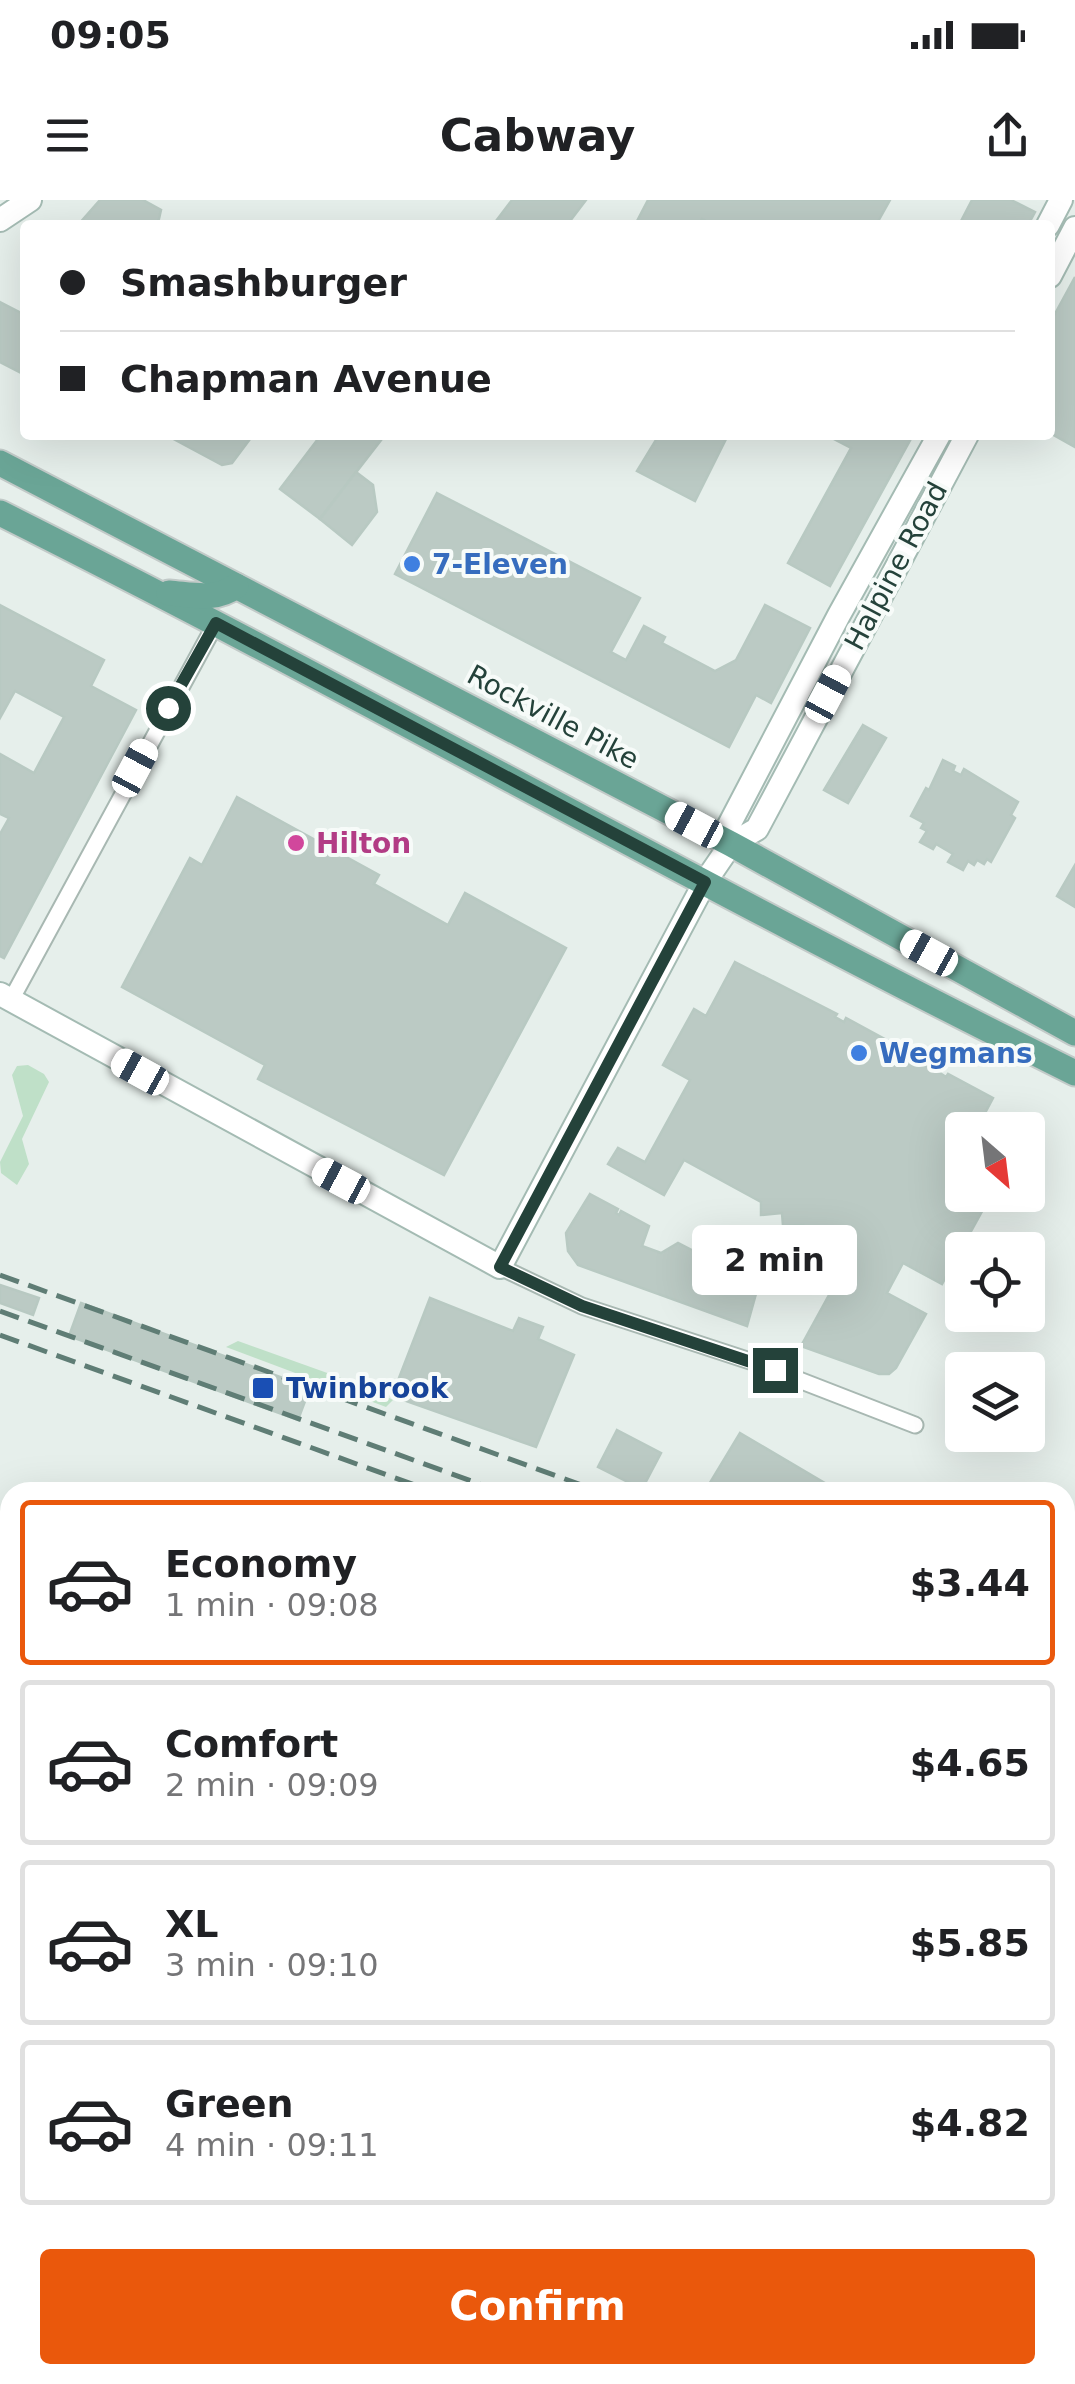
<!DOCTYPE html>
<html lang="en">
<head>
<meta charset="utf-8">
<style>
	body { margin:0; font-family:"DejaVu Sans",sans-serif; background:#f2f2f2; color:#202124; height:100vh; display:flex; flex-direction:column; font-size:38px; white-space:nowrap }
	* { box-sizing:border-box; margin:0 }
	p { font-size:32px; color:#757577 }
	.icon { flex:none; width:55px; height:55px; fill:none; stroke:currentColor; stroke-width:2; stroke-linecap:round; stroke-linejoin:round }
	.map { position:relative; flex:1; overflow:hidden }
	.side { position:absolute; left:0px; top:1282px; width:1075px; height:902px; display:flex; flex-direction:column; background:#fff; border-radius:30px 30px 0 0; box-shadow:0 10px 40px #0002 }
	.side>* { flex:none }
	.guide { position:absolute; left:20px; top:20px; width:1035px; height:220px; border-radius:10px; box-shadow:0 10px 40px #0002; display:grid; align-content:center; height:220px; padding:0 40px; background:#fff }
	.needle { width:65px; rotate:152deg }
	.tools { position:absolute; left:945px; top:912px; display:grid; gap:20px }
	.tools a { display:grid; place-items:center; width:100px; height:100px; border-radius:10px; background:#fff; box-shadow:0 10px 40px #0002; font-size:50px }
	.end { position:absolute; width:45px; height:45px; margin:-22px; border:12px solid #24423a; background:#fff; box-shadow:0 0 0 5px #fff }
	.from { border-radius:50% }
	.bubble { position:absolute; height:70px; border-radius:10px; background:#fff; box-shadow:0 10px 40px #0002; font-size:32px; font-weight:600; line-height:70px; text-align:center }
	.car { position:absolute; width:30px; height:60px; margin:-30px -15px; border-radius:12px; box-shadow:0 0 8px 2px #0007; background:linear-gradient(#fff 24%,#345 0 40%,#fff 0 76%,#345 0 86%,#fff 0) }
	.guide b { display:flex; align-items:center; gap:35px; height:95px; font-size:38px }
	.guide b+b { border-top:2px solid #e0e0e0 }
	.guide i { width:25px; height:25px; background:#202124 }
	ul { padding:18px 0 0; list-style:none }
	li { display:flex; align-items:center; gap:30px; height:165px; margin:0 20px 15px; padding:0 20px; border:5px solid #e0e0e0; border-radius:10px }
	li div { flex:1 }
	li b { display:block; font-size:38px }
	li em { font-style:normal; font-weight:600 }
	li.on { border-color:#ea580c }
	li>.icon { width:90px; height:90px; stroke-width:1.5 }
	.primary-button { display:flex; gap:20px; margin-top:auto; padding:20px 40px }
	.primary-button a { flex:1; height:115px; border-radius:10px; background:#ea580c; color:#fff; font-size:40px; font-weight:600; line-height:115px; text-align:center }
	.status { display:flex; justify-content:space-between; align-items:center; height:70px; padding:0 50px; background:#fff; direction:ltr }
	.status svg { height:28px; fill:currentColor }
	header { display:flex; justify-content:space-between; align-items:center; height:130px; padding:0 40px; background:#fff; font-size:45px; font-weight:600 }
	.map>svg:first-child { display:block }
</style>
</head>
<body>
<div class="status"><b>09:05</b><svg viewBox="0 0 49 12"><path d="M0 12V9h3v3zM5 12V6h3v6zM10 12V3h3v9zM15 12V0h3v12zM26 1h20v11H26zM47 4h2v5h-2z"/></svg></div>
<header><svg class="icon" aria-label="menu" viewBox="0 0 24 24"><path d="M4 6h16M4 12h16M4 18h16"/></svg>Cabway<svg class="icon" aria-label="share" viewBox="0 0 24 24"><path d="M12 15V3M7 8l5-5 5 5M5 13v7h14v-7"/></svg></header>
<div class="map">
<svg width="1075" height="2184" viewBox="0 0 1075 2184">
	<rect width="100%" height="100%" fill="#e6efeb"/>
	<g fill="#bfe0c8">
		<path d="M 28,865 L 44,874 L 49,882 L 22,939 L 29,964 L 17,985 L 1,973 L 0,962 L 23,916 L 12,875 L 17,866 Z"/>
		<path d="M 238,1141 L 372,1189 L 393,1200 L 386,1207 L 226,1147 Z"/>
	</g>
	<g fill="#bbcac4" stroke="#b8c9c2" stroke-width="2.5">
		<path d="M 100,0 L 143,0 L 161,10 L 159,19 L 154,25 L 78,25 Z"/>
		<path d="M 512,0 L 586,0 L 567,25 L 493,25 Z"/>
		<path d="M 648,0 L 890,0 L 876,25 L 714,25 L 702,19 L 699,25 L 635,25 Z"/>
		<path d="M 972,0 L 1011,0 L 1035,12 L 1028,25 L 959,25 Z"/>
		<path d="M 1075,77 L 1075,247 L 1050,233 L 1050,123 Z"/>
		<path d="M 0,102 L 25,115 L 25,175 L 0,162 Z"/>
		<path d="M 166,235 L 253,235 L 232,263 L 222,265 Z"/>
		<path d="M 321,235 L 385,235 L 320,319 L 280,289 Z"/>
		<path d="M 659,235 L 728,235 L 695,301 L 637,271 Z"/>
		<path d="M 826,235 L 913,235 L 830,386 L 788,363 L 851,248 Z"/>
		<path d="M 356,272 L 373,285 L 377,312 L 352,345 L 320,319 Z"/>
		<path d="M 437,293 L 640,398 L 611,452 L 626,460 L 644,426 L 665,437 L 662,443 L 715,471 L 736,460 L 765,405 L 810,428 L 771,503 L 756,495 L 729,547 L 395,374 Z"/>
		<path d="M 0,405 L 104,460 L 91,486 L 136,510 L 4,758 L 0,756 L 0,634 L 9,618 L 0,614 L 0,554 L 34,573 L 64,517 L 15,491 L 0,518 Z"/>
		<path d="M 863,525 L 886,538 L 848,603 L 824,590 Z"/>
		<path d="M 943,560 L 955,566 L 953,571 L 961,575 L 964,569 L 1018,602 L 1011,615 L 1015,618 L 991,662 L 987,659 L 984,664 L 977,660 L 974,665 L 968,661 L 963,670 L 948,662 L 953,654 L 936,644 L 933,649 L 920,642 L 927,631 L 921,628 L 924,623 L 911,616 L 926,588 L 929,590 Z"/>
		<path d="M 237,597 L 379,675 L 374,684 L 448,725 L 465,693 L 566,748 L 444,975 L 258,879 L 265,865 L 122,787 L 190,658 L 202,665 Z"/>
		<path d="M 1075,665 L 1075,707 L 1057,696 Z"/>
		<path d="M 735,762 L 837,814 L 835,817 L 844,822 L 846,818 L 890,842 L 889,846 L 895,849 L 897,846 L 941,870 L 940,873 L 946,877 L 948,874 L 993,898 L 976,930 L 962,930 L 962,995 L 991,995 L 942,1084 L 903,1063 L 887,1093 L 926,1114 L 896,1168 L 889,1174 L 879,1174 L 801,1146 L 835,1084 L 814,1072 L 825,1047 L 815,1048 L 814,1037 L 804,1037 L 803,1025 L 783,1026 L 782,1013 L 761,1015 L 761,1002 L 684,960 L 664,995 L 608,964 L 618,948 L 645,962 L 690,880 L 663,865 L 694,809 L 706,816 Z"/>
		<path d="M 590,994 L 618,1009 L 616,1013 L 619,1015 L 621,1011 L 649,1026 L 642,1046 L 661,1053 L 678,1043 L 713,1061 L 717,1053 L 747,1069 L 757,1090 L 747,1126 L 578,1065 L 568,1051 L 566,1033 Z"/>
		<path d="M 0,1085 L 39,1098 L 33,1115 L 0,1103 Z"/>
		<path d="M 430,1098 L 513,1131 L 519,1118 L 543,1127 L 538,1139 L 574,1155 L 536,1247 L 392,1196 Z"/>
		<path d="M 81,1103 L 310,1188 L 298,1220 L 69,1136 Z"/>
		<path d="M 617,1230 L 661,1253 L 642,1289 L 598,1267 Z"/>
		<path d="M 740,1233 L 840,1292 L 719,1292 L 708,1286 Z"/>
		<rect x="1065" y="1774" width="10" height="31"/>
		<path d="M 0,1823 L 10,1827 L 10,1862 L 0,1858 Z"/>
		<path d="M 0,1930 L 10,1937 L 10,1976 L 0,1988 Z"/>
	</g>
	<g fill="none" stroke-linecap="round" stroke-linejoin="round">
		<defs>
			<g id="street">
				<path d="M 11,800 L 216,423"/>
				<path d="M 500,1067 L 582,1106 L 750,1161 L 915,1225"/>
				<path d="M 10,1583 L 4,1593 L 10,1609"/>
				<path d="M 1065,1729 L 1075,1729"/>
				<path d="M 0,1777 L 10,1764"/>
				<path d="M 0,1790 L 10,1802"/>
				<path d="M 1065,2113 L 1075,2130"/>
				<path d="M 0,2116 L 10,2101"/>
				<path d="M 831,2175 L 837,2184"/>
				<path d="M 203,2184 L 210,2175"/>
				<path d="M 537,2184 L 544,2175"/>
				<path d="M 978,2184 L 992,2175"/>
			</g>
			<g id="secondary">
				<path d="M 0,20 L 30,0"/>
				<path d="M 1048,25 L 1061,0"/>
				<path d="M 1050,76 L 1075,28"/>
				<path d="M 731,644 L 728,627 L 839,415 L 939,235"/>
				<path d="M 0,794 L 500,1067 L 705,682 L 731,644 L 757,629 L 967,235"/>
				<path d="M 0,2158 L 10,2169"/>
			</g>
			<g id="primary">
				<path d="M 0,263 L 731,644 L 1075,833"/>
				<path d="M 0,313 C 361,494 713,694 1075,873"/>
				<path d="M 169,393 C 194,395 215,401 236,386"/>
			</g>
		</defs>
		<use href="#street" stroke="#a8b8b2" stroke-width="19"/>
		<use href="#secondary" stroke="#a4bbb3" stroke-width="26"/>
		<use href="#primary" stroke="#c2cac8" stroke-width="29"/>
		<use href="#street" stroke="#fff" stroke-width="15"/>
		<use href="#secondary" stroke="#fff" stroke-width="22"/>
		<use href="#primary" stroke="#6aa596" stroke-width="25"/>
		<g stroke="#5f7d75" stroke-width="5" stroke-dasharray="20 10" stroke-linecap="butt">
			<path d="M 0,1075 L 601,1292"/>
			<path d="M 0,1111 L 502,1292"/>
			<path d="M 0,1135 L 434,1292"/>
			<path d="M 1065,1467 L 1075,1471"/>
			<path d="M 1065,1496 L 1075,1500"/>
			<path d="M 1065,1533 L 1075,1537"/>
		</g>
	</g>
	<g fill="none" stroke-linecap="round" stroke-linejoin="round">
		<path stroke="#24423a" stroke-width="12" d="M 168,508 L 216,423 L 705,682 L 500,1067 L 582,1106 L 775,1170"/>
	</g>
	<g fill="#3f7fe0" stroke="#f7fbf9" stroke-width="4">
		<circle cx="412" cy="364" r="10"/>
		<circle cx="859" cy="853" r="10"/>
	</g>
	<circle fill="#d1479c" stroke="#f7fbf9" stroke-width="4" cx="296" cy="643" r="10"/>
	<rect fill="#1a4fb4" stroke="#f7fbf9" stroke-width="4" x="251" y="1176" width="24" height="24" rx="5"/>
	<g text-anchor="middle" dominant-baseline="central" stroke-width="8" stroke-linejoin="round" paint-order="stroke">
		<g font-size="28" font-weight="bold" fill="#366cbe" stroke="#f7fbf9" text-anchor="start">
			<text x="432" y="364">7-Eleven</text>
			<text x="879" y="853">Wegmans</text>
		</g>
		<g font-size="28" fill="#24423a" stroke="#f7fbf9">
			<text transform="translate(896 366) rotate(-62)">Halpine Road</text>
			<text transform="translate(553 517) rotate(28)">Rockville Pike</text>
		</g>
		<g font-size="28" font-weight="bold" fill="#b23c85" stroke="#f7fbf9" text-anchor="start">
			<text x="316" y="643">Hilton</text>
		</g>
		<g font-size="28" font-weight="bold" fill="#164399" stroke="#f7fbf9" text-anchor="start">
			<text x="286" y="1188">Twinbrook</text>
		</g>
	</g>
</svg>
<div class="tools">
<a><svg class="needle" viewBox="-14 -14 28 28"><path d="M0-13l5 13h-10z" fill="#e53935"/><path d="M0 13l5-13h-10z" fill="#757577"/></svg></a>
<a><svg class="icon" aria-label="locate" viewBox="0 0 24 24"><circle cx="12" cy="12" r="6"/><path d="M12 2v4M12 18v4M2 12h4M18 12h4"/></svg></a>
<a><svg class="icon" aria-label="layers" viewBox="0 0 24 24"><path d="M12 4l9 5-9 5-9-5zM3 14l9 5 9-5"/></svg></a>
</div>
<i class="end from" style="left:168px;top:508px"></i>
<i class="end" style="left:775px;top:1170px"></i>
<div class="bubble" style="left:692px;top:1025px;width:165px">2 min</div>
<i class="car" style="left:828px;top:494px;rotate:28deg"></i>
<i class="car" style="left:135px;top:568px;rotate:28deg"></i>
<i class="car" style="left:694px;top:625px;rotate:298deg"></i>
<i class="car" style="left:929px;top:753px;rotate:299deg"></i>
<i class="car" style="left:140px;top:872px;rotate:299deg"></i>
<i class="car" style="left:341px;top:981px;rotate:298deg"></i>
<div class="guide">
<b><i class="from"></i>Smashburger</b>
<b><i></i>Chapman Avenue</b>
</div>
<section class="side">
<ul>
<li class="on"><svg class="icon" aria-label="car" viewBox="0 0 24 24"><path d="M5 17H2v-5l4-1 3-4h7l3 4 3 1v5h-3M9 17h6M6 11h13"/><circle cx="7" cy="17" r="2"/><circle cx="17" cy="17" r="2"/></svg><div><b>Economy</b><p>1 min · 09:08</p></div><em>$3.44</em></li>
<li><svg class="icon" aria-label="car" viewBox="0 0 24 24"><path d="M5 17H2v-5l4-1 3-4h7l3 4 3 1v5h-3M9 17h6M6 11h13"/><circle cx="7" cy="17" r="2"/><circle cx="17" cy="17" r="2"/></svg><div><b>Comfort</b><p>2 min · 09:09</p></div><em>$4.65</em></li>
<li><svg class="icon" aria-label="car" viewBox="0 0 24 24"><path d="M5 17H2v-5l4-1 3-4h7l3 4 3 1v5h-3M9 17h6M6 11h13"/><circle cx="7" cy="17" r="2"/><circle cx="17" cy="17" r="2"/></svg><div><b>XL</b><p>3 min · 09:10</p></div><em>$5.85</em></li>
<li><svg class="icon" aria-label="car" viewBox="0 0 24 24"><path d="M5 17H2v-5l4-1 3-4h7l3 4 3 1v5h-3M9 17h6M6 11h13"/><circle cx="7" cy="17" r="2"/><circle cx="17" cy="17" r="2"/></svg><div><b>Green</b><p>4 min · 09:11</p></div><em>$4.82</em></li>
</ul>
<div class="primary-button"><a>Confirm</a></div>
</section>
</div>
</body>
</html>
